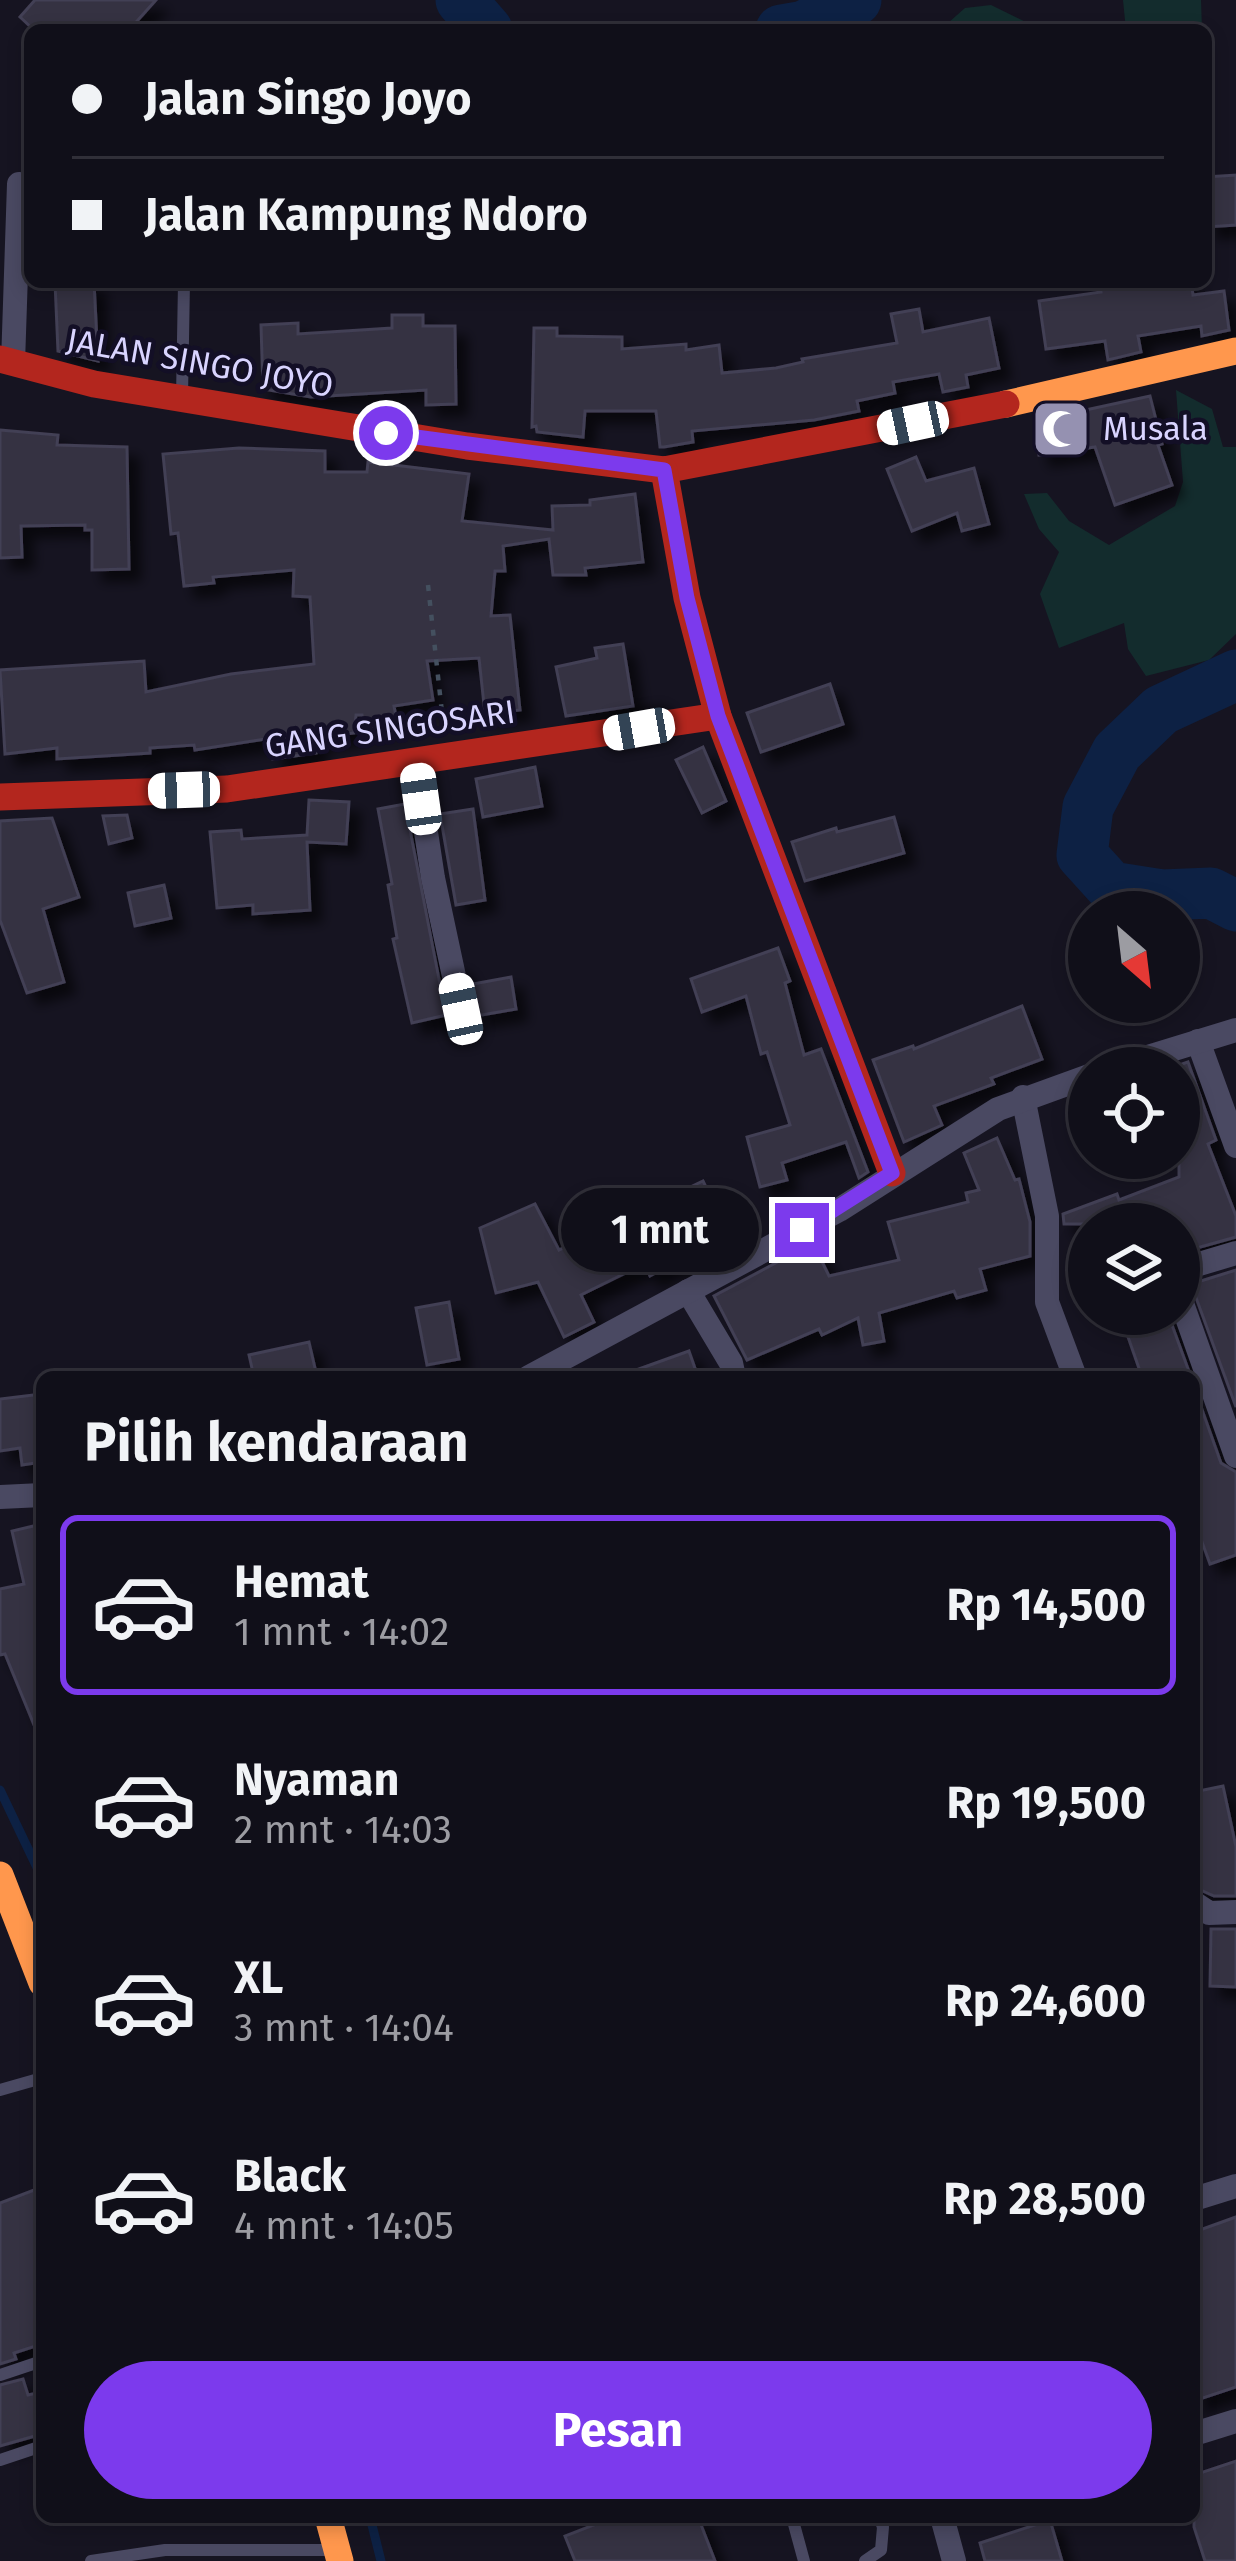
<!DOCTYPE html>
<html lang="id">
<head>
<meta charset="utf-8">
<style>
	body { margin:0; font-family:"Fira Sans",sans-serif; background:#191822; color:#f1f3f6; height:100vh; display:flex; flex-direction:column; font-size:45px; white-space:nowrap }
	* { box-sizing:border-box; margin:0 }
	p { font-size:39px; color:#9c9ca2 }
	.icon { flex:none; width:66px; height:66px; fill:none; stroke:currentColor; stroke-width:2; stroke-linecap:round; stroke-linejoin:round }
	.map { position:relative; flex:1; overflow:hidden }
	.panel { position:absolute; left:36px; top:1371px; width:1164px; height:1152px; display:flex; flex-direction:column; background:#100f19; border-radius:18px; box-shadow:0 6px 18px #0003,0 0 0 3px #302f38 }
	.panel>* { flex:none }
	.top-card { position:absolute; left:24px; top:24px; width:1188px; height:264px; border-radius:18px; box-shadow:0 6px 18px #0003,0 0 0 3px #302f38; display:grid; align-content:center; height:264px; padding:0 48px; background:#100f19 }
	.needle { width:78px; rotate:152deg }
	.buttons { position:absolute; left:1068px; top:891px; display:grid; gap:24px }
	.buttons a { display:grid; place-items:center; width:132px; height:132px; border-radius:50%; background:#100f19; box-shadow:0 6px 18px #0003,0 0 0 3px #302f38; font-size:60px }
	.end { position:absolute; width:54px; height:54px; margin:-27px; border:15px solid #7c3aed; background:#fff; box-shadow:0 0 0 6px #fff }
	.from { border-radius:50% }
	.bubble { position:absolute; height:84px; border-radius:42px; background:#100f19; box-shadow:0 6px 18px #0003,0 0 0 3px #302f38; font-size:39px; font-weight:700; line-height:84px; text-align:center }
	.car { position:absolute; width:36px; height:72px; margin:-36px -18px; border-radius:15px; box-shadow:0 0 9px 3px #0007; background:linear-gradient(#fff 24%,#345 0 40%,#fff 0 76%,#345 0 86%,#fff 0) }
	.top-card b { display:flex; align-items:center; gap:42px; height:114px; font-size:45px }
	.top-card b+b { border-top:3px solid #302f38 }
	.top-card i { width:30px; height:30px; background:#f1f3f6 }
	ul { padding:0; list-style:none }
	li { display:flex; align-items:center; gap:36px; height:180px; margin:0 24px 18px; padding:0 24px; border:6px solid transparent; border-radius:18px }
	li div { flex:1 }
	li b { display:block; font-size:45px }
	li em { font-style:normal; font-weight:700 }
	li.selected { border-color:#7c3aed }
	li>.icon { width:108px; height:108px; stroke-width:1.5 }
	h2 { padding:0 48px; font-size:54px; line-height:144px }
	.cta { display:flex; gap:24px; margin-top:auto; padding:24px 48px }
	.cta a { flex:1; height:138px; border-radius:72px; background:#7c3aed; color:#fff; font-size:48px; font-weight:700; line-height:138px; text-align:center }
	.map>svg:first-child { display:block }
</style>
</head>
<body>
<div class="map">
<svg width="1236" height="2561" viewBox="0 0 1236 2561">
	<defs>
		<filter id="shadow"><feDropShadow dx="11" dy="11" stdDeviation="6" flood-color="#0009"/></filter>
	</defs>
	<rect width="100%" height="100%" fill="#161421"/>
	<g fill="#132c2d">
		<path d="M 1123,0 L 1201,0 L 1202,30 L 1126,30 Z"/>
		<path d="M 991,5 L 1038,28 L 1044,30 L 947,30 L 948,23 L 965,8 Z"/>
		<path d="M 1176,390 L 1212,409 L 1223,447 L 1236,447 L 1236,634 L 1209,660 L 1146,676 L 1128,649 L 1124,623 L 1059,648 L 1040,594 L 1059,552 L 1039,529 L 1024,494 L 1047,493 L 1069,521 L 1109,545 L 1175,506 L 1183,482 Z"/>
	</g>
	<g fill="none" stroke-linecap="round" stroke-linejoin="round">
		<g stroke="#0d2144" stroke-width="9">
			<path d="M 0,1790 L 42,1878"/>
			<path d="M 370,2517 L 381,2561"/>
		</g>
		<g stroke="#0d2144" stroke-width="51">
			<path d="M 461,0 L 487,30"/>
			<path d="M 781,30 L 804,26 L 856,0"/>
			<path d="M 1236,675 L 1161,710 L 1117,752 L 1088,807 L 1082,855 L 1111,887 L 1162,895 L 1211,893 L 1236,906"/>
		</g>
	</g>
	<g fill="#343243" stroke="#433f54" stroke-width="3" filter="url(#shadow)">
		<path d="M 35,0 L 156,0 L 129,30 L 34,30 L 20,17 Z"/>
		<path d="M 1236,175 L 1236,225 L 1206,227 L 1206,177 Z"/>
		<path d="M 55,282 L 94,282 L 98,361 L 58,351 Z"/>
		<path d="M 1099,282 L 1191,282 L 1193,295 L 1224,291 L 1229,330 L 1202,336 L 1201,326 L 1138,336 L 1141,352 L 1108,360 L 1105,341 L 1046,349 L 1039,301 L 1101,292 Z"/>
		<path d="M 919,309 L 923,332 L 989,318 L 999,368 L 966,375 L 968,387 L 943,392 L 939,374 L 893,382 L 895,393 L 857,401 L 859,411 L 814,420 L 692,431 L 693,442 L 664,447 L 660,447 L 656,411 L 585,411 L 583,437 L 537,432 L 536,426 L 532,427 L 534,328 L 557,328 L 557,336 L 622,337 L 622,349 L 686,344 L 686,350 L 719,345 L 722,373 L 776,368 L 803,362 L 802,359 L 897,343 L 891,314 Z"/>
		<path d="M 392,315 L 423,315 L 423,326 L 455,326 L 456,404 L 426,405 L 426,390 L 311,397 L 263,389 L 261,325 L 298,323 L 298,334 L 392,328 Z"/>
		<path d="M 1150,396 L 1162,444 L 1158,445 L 1172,485 L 1115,505 L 1095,447 L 1039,455 L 1035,421 Z"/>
		<path d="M 0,430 L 58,435 L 57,445 L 127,447 L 129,569 L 92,570 L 92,530 L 85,530 L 85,525 L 21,526 L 22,557 L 0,558 Z"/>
		<path d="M 239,448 L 325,451 L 325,472 L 367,472 L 368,462 L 469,474 L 462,521 L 553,530 L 552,506 L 590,505 L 590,500 L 635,494 L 643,562 L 585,568 L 586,575 L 553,575 L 549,539 L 503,546 L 505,571 L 495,571 L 491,616 L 510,615 L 520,710 L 485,714 L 479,658 L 427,661 L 433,700 L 394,706 L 397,722 L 364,728 L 362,715 L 356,715 L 354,733 L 315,738 L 316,753 L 273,759 L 272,738 L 195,750 L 194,745 L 150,748 L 150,753 L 57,759 L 57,748 L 5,754 L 0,670 L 144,661 L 146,692 L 231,674 L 314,664 L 310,597 L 293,596 L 294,570 L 213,577 L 214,583 L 184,586 L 178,533 L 171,534 L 163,454 Z"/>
		<path d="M 916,457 L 926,481 L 974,468 L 989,524 L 962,531 L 957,513 L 912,531 L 887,469 Z"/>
		<path d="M 623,644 L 633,706 L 566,716 L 556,667 L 597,658 L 595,648 Z"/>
		<path d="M 830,684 L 843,724 L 761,752 L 747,713 Z"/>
		<path d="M 703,747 L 726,801 L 702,813 L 676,760 Z"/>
		<path d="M 535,767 L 542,806 L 483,817 L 476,779 Z"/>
		<path d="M 309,800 L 349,802 L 346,844 L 307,842 L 310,910 L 253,914 L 253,905 L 217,908 L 210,832 L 241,830 L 242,839 L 307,835 Z"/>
		<path d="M 405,804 L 446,1015 L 412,1023 L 393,939 L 397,938 L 388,885 L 392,884 L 378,809 Z"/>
		<path d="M 473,809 L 485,900 L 456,905 L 440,814 Z"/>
		<path d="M 127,815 L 132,838 L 109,844 L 103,816 Z"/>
		<path d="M 894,817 L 904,853 L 805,881 L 792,842 L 836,828 L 837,832 Z"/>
		<path d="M 52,818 L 79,897 L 43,909 L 64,982 L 27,993 L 0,920 L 0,821 Z"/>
		<path d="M 164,885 L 171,918 L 135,926 L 128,893 Z"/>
		<path d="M 778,948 L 790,981 L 785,983 L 804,1055 L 821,1049 L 868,1172 L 859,1178 L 846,1142 L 782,1163 L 787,1180 L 760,1187 L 747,1137 L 790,1125 L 767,1052 L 761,1054 L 746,996 L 702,1012 L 691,979 Z"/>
		<path d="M 511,977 L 516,1009 L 476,1016 L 473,984 Z"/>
		<path d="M 1022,1006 L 1042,1059 L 991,1078 L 994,1084 L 934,1106 L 942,1125 L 904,1142 L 873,1060 L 913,1046 L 914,1049 Z"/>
		<path d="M 1188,1062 L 1216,1140 L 1208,1144 L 1236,1216 L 1236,1237 L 1179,1253 L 1179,1224 L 1064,1224 L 1063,1214 L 1117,1194 L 1119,1200 L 1179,1177 L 1179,1065 Z"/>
		<path d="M 997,1138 L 1015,1180 L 1019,1179 L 1030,1222 L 1030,1256 L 980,1269 L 986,1290 L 957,1298 L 954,1291 L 879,1313 L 884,1341 L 863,1345 L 858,1318 L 822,1335 L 819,1329 L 747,1360 L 714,1296 L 813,1243 L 829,1276 L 899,1260 L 888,1222 L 968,1202 L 966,1193 L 979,1190 L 964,1153 Z"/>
		<path d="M 703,1181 L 735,1247 L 685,1271 L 679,1260 L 650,1276 L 644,1264 L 581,1295 L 594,1322 L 564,1337 L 538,1282 L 496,1293 L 480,1228 L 535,1204 L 559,1250 Z"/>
		<path d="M 1236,1270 L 1236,1407 L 1191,1284 Z"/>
		<path d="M 449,1302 L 459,1359 L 427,1365 L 416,1308 Z"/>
		<path d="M 1120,1314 L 1168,1314 L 1191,1377 L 1142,1377 Z"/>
		<path d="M 309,1342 L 317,1377 L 254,1377 L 249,1355 Z"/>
		<path d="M 689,1351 L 698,1377 L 626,1377 L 625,1374 Z"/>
		<path d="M 1194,1387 L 1221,1463 L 1236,1472 L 1236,1555 L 1210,1564 L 1194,1520 Z"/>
		<path d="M 42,1394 L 42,1462 L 22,1465 L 20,1448 L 0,1451 L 0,1399 Z"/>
		<path d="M 42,1524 L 42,1741 L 41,1742 L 5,1654 L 0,1655 L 0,1589 L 24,1584 L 12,1531 Z"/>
		<path d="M 1223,1786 L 1236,1847 L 1236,1896 L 1214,1896 L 1194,1887 L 1194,1792 Z"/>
		<path d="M 1211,1929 L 1236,1929 L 1236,1987 L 1210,1986 Z"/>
		<path d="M 42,2187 L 42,2344 L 14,2353 L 16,2359 L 0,2364 L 0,2203 Z"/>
		<path d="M 1236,2217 L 1236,2387 L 1194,2401 L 1194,2232 Z"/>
		<path d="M 23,2379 L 28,2395 L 42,2392 L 42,2434 L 0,2446 L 0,2385 Z"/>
		<path d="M 1236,2461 L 1236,2561 L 1205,2561 L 1194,2527 L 1194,2475 Z"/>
		<path d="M 614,2517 L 698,2517 L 715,2561 L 575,2561 L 565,2536 Z"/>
		<path d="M 1050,2520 L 1062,2561 L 985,2561 L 980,2543 Z"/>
	</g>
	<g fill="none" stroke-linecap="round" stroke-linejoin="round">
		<path stroke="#44505f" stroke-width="4.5" stroke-dasharray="6 9" stroke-linecap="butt" d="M 428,585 L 443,722"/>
		<g stroke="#4a4962" stroke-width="12">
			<path d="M 182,397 L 184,282"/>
			<path d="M 0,2090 L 42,2078"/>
			<path d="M 0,2375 L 42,2361"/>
			<path d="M 0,2460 L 42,2446"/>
			<path d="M 792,2517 L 804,2561"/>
			<path d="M 91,2561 L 165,2550 L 331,2550"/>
			<path d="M 865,2561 L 881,2550 L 883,2527 L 879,2517"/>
		</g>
		<g stroke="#4a4962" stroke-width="24">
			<path d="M 13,363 L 19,184"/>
			<path d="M 415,760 L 433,878 L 461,1009"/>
			<path d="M 1198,1041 L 1236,1146"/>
			<path d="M 1112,1068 L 1236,1030"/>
			<path d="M 1023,1097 L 1047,1216 L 1047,1302 L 1075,1377"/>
			<path d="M 1179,1270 L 1236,1253"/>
			<path d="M 688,1291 L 731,1363 L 734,1377"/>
			<path d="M 1179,1295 L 1236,1456"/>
			<path d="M 529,1377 L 839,1210 L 998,1109 L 1089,1076"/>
			<path d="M 0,1497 L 42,1495"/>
			<path d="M 1194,1903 L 1209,1913 L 1236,1912"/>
			<path d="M 1194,2199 L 1236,2186"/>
			<path d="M 1194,2434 L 1236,2421"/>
			<path d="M 942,2517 L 954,2561"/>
		</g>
		<g stroke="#ff974d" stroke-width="27">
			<path d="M 1006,404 L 1236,351"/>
			<path d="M 0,1875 L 42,1983"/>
			<path d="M 328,2517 L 340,2561"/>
		</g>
		<g stroke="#b3261e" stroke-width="27">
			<path d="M 0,359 L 94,384 L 467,446 L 664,470 L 1006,404"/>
			<path d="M 664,470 L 687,598 L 718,716 L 892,1173"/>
			<path d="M 0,797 L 227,789 L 718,716"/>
		</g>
	</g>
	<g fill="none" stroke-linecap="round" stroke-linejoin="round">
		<path stroke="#7c3aed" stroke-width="15" d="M 386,433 L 664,470 L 687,598 L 718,716 L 892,1173 L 802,1230"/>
	</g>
	<defs>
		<symbol id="mosque-square" viewBox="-11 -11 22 22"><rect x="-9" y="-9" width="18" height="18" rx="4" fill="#9591b1" stroke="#130f26"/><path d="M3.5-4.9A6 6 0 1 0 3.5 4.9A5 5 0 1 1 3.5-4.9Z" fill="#fff"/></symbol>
	</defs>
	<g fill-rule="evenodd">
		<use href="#mosque-square" x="1028" y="396" width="66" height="66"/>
	</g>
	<g text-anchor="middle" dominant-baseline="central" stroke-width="9" stroke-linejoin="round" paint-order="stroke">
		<g font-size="33" fill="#d9d4ff" stroke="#130f26">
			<text transform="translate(200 363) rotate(10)">JALAN SINGO JOYO</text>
			<text transform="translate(390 729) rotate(-8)">GANG SINGOSARI</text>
		</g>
		<g font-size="33" fill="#d9d4ff" stroke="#130f26" text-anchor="start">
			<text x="1103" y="429">Musala</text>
		</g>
	</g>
</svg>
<div class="buttons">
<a><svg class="needle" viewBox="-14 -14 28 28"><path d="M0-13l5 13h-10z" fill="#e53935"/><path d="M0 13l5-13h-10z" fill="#9c9ca2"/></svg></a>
<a><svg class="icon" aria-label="locate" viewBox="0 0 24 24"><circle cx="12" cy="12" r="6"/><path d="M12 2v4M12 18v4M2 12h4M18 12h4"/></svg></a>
<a><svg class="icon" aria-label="layers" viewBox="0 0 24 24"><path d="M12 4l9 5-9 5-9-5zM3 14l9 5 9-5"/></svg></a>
</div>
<i class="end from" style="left:386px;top:433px"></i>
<i class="end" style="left:802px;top:1230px"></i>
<div class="bubble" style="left:561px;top:1188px;width:198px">1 mnt</div>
<i class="car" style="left:913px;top:423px;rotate:258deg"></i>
<i class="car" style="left:639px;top:729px;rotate:260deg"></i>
<i class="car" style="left:184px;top:790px;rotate:268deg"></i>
<i class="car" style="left:421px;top:799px;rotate:352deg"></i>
<i class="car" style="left:461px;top:1009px;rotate:348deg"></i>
<div class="top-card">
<b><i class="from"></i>Jalan Singo Joyo</b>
<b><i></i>Jalan Kampung Ndoro</b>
</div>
<section class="panel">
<h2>Pilih kendaraan</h2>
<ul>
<li class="selected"><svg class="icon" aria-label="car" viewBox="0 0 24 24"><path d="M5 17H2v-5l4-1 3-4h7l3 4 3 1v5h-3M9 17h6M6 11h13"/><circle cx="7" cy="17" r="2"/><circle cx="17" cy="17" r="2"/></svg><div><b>Hemat</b><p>1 mnt · 14:02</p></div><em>Rp 14,500</em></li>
<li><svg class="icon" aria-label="car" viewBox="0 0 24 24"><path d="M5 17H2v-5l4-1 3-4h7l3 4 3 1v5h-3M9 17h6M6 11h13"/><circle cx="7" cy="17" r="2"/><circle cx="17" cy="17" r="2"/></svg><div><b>Nyaman</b><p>2 mnt · 14:03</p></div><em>Rp 19,500</em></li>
<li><svg class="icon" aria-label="car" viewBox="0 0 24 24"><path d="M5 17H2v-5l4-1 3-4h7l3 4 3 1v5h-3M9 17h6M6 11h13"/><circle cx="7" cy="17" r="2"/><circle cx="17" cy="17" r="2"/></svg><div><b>XL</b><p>3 mnt · 14:04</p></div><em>Rp 24,600</em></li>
<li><svg class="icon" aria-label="car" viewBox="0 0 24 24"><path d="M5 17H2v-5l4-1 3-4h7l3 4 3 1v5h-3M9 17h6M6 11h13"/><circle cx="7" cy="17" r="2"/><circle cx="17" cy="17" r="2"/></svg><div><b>Black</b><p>4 mnt · 14:05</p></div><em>Rp 28,500</em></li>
</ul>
<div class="cta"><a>Pesan</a></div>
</section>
</div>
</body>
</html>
